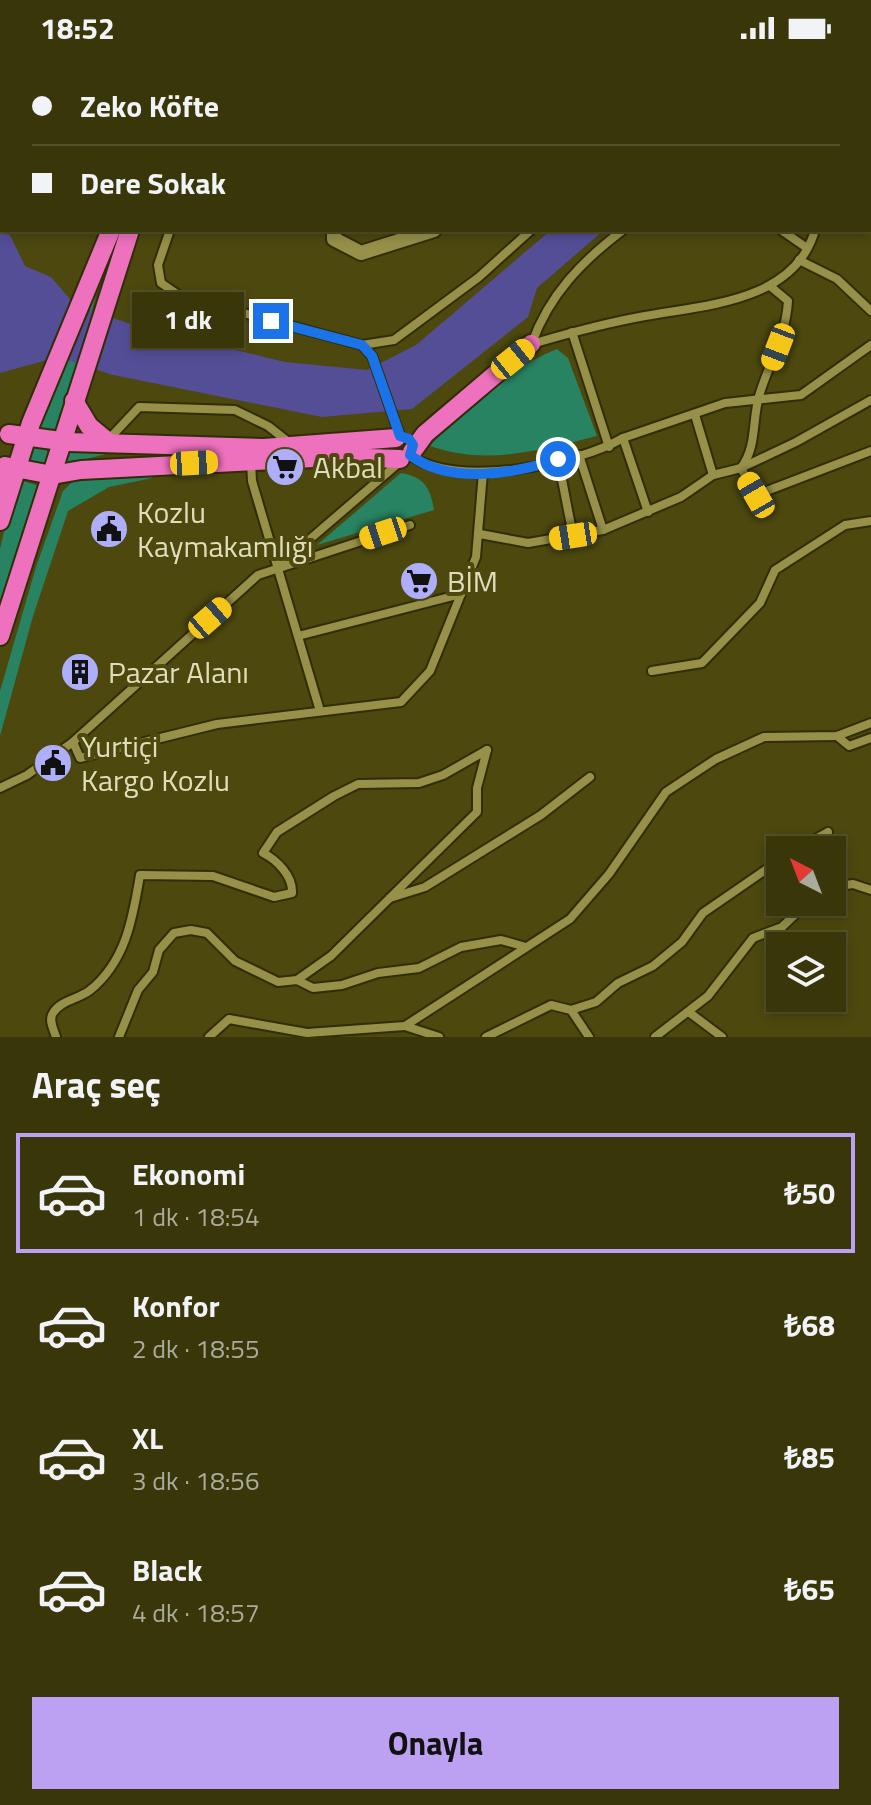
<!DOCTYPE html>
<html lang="tr">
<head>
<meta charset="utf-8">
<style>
	body { margin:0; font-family:"Titillium Web",sans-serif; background:#444118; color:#f1f3f6; height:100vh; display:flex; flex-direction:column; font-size:30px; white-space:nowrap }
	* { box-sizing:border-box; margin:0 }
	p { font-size:26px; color:#abab9c }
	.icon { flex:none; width:44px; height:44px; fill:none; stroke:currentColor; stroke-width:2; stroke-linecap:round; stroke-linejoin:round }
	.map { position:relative; height:981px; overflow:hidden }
	.side { display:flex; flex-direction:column; background:#39360a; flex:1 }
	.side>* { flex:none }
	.hud { position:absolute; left:0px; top:0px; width:872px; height:176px; box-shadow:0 4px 12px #0003,0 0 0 2px #53502b; display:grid; align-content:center; height:176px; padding:0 32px; background:#39360a }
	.needle { width:52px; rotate:318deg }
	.fabs { position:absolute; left:766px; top:780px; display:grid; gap:16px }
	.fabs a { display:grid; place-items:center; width:80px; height:80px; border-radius:0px; background:#39360a; box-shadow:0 4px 12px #0003,0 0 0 2px #53502b; font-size:40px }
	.end { position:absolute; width:36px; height:36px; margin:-18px; border:10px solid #1a73e8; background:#fff; box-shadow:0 0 0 4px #fff }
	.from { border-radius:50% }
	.bubble { position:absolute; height:56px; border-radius:0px; background:#39360a; box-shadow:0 4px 12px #0003,0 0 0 2px #53502b; font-size:26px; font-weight:700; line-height:56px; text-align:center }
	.car { position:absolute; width:24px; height:48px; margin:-24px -12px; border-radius:10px; box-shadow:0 0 6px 2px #0007; background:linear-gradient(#f5c518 24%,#345 0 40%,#f5c518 0 76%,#345 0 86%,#f5c518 0) }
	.hud b { display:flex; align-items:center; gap:28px; height:76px; font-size:30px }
	.hud b+b { border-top:2px solid #53502b }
	.hud i { width:20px; height:20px; background:#f1f3f6 }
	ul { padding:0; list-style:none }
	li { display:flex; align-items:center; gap:24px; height:120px; margin:0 16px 12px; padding:0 16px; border:4px solid transparent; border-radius:0px }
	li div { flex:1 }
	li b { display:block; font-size:30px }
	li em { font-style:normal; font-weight:700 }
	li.selected { border-color:#bca0f2 }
	li>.icon { width:72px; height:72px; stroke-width:1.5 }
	h2 { padding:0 32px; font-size:36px; line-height:96px }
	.button { display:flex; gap:16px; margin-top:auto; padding:16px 32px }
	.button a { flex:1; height:92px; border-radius:0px; background:#bca0f2; color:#111; font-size:32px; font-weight:700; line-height:92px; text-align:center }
	.status { display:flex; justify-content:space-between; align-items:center; height:56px; padding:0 40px; background:#39360a; direction:ltr }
	.status svg { height:22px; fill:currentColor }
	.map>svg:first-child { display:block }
</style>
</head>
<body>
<div class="status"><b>18:52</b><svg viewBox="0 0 49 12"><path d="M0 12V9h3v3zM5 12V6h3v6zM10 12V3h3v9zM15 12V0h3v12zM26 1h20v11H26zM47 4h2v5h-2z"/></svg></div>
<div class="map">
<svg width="871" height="981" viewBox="0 0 871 981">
	<rect width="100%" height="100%" fill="#4c480e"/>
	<g fill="#288362">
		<path d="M 380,0 L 562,0 L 379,2 Z"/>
		<path d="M 100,223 L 60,381 L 33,372 Z"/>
		<path d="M 557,293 L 568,302 L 597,380 C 541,394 487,410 430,390 C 464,350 508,313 557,293 Z"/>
		<circle cx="38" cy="401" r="11"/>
		<path d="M 65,394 L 114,396 L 62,409 Z"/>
		<path d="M 153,415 L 152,422 L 109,431 L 68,455 L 33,560 L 0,680 L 0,635 L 36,511 L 63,435 L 78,420 Z"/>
		<path d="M 401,417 C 424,421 430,431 434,454 L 317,489 Z"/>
		<path d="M 16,423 L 43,431 L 0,562 L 0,493 Z"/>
	</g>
	<g fill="#544e97">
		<path d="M 0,0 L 101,0 L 2,2 L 2,148 Z"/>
		<path d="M 551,174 L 604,174 L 537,232 L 528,261 L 412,353 L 322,361 L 113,319 L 58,301 L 0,317 L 0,176 L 10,179 L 25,210 L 51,221 L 76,250 L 134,269 L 285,306 L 367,314 L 416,289 Z"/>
	</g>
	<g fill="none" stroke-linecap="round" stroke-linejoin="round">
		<path stroke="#544e97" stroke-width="3" d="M 870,163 L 871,163"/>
		<defs>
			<g id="street">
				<path d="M 523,0 L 539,0"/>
				<path d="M 228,2 L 228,0"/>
				<path d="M 870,17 L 871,15"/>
				<path d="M 170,174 L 158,209 L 161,227 L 180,240 L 362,289 L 372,300 L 400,380"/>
				<path d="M 781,174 L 807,192"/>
				<path d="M 799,204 L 837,223 L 871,255"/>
				<path d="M 770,230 L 788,245 C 786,280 769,307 759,340 C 752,365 757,391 741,412 L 756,439 L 871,395"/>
				<path d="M 572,276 L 609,391"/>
				<path d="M 532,287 C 549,239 582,205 623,174"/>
				<path d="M 532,288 C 569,277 606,267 645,260 C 705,249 795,246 815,174"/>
				<path d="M 362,289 L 394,284 L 479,221 L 531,174"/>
				<path d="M 695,359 L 713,419"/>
				<path d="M 623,382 L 648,456"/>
				<path d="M 108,384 L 139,351 L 235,354 L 268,370 L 291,388"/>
				<path d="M 410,399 C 454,433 577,409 623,382 L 725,347 L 801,339 L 871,289"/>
				<path d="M 579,399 L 603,474"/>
				<path d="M 558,403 L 573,480"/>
				<path d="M 251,406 L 252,425 L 320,655"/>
				<path d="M 480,478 L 528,487 L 603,474 L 681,441 L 713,419 L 741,412 L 796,386 L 871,344"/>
				<path d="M 281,508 L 401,405"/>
				<path d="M 298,580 L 461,538"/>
				<path d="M 652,615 L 702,607 L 760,547 L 775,514 L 845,469 L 871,465"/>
				<path d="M 837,680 L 849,690 L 871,682"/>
				<path d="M 73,686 L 258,519 L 410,469"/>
				<path d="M 0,732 L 27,719 L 73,686 L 80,702 L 217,668 L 401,646 L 430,615 L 476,501 L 483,416"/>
				<path d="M 796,794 L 828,776"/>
				<path d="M 832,831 L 853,828 L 871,834"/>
				<path d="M 390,842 L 425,831 L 541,759 L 590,721"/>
				<path d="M 297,924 L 331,900 L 477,756 L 477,732 L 487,694"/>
				<path d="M 571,954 L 596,946 L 618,927 L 653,910 L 682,886 L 703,857 L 780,804"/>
				<path d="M 690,957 L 722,981"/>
				<path d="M 405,970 L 439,981"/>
				<path d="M 56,981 C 54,974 48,964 53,957 C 60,945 78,943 89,935 C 126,906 133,861 140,819 L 213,820 L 274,841 L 292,837 C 293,820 277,804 263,797 L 277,776 L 334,740 L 358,728 L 419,727 L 443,719 L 487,694"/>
				<path d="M 119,981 L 138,934 L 153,916 L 159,894 L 174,877 L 191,874 L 207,877 L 235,905 L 278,926 L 297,924 L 313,932 L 342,929 L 378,917 L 419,912 L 461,891 L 501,884 L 526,891"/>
				<path d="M 209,981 L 229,963 L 307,977 L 405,970 L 570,863 L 609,818 L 666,736 L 716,703 L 764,681 L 837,680 L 871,667"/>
				<path d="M 486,981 L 551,949 L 571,954 L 589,981"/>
				<path d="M 655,981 L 708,940 L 753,882 L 782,871 L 808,846"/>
			</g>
			<g id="secondary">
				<path d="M 365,2 L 366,0"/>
				<path d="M 334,174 L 334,183 L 361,197 L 434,174"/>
			</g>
			<g id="highway">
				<path d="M 193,2 L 194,0"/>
				<path d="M 74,345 L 89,370 L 107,385"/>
				<path d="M 9,378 L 68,386 L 264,392 L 396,382"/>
				<path d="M 412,396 L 425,378 L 531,288"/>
				<path d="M 8,438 L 5,410 L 52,419 L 81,414 L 334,401 L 400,403"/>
				<path d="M 0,465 L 31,367 L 111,174"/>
				<path d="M 0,580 L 130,174"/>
			</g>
		</defs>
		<use href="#street" stroke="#312d06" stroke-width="12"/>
		<use href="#secondary" stroke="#312d06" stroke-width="18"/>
		<use href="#highway" stroke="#312d06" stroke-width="22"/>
		<use href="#street" stroke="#969049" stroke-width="8"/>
		<use href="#secondary" stroke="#969049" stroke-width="14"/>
		<use href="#highway" stroke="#ed71bd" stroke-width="18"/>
	</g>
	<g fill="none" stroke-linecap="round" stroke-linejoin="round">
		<path stroke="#1a73e8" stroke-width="10" d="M 271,265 L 362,289 L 372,300 L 400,380 L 409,383 L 413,389 L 410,399 C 449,429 514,418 558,403"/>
	</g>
	<defs>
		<symbol id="supermarket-disc" viewBox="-11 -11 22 22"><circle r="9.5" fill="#afaefa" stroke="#4c480e"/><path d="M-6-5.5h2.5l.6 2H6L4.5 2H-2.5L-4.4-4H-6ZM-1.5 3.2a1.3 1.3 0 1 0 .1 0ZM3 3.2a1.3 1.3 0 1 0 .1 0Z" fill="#111"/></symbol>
		<symbol id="civic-disc" viewBox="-11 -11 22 22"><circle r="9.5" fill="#afaefa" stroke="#4c480e"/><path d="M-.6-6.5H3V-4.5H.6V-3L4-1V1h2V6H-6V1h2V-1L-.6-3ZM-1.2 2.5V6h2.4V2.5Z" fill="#111"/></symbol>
		<symbol id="building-disc" viewBox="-11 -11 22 22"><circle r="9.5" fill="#afaefa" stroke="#4c480e"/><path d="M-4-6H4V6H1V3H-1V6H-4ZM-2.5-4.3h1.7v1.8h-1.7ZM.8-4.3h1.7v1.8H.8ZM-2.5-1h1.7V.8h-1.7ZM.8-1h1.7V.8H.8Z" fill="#111"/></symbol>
	</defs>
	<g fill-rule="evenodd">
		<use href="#supermarket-disc" x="263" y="389" width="44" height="44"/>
		<use href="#civic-disc" x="87" y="451" width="44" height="44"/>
		<use href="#supermarket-disc" x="397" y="503" width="44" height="44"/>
		<use href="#building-disc" x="58" y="594" width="44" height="44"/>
		<use href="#civic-disc" x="31" y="685" width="44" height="44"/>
	</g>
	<g text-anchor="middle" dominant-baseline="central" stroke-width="8" stroke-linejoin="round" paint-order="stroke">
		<g font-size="30" fill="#e0deba" stroke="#4c480e" text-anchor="start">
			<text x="313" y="411">Akbal</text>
			<text x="137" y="456">Kozlu<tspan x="137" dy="34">Kaymakamlığı</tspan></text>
			<text x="447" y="525">BİM</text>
			<text x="108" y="616">Pazar Alanı</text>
			<text x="81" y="690">Yurtiçi<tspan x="81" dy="34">Kargo Kozlu</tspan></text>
		</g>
	</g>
</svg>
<div class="fabs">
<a><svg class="needle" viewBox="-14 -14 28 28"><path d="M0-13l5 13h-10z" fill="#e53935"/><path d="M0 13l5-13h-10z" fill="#abab9c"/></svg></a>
<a><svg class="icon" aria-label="layers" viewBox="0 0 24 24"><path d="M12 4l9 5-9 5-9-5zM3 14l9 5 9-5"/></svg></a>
</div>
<i class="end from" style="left:558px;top:403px"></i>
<i class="end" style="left:271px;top:265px"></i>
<div class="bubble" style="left:132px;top:236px;width:112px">1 dk</div>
<i class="car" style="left:778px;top:291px;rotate:201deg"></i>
<i class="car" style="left:513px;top:303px;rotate:51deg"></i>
<i class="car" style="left:194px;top:407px;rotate:87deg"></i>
<i class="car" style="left:756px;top:439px;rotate:330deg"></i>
<i class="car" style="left:383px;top:477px;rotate:252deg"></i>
<i class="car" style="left:573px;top:480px;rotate:261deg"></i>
<i class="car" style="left:210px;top:562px;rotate:49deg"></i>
<div class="hud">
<b><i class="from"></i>Zeko Köfte</b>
<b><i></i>Dere Sokak</b>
</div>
</div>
<section class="side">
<h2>Araç seç</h2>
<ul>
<li class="selected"><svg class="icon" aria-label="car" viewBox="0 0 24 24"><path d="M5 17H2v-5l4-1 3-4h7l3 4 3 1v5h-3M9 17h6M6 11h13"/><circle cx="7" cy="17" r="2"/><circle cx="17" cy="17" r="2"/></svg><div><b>Ekonomi</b><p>1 dk · 18:54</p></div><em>₺50</em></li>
<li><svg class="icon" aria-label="car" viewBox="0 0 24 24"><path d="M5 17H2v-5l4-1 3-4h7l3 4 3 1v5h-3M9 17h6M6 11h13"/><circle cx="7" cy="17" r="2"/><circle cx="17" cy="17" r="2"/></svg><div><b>Konfor</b><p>2 dk · 18:55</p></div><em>₺68</em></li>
<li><svg class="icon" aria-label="car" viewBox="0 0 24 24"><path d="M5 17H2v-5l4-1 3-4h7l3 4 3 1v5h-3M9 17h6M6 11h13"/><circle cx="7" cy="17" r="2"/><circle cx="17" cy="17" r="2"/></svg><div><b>XL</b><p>3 dk · 18:56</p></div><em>₺85</em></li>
<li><svg class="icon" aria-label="car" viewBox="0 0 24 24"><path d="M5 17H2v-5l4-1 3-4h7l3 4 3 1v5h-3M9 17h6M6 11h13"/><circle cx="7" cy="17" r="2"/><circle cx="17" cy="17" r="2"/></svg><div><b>Black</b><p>4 dk · 18:57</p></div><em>₺65</em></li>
</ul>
<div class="button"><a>Onayla</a></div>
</section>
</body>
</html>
